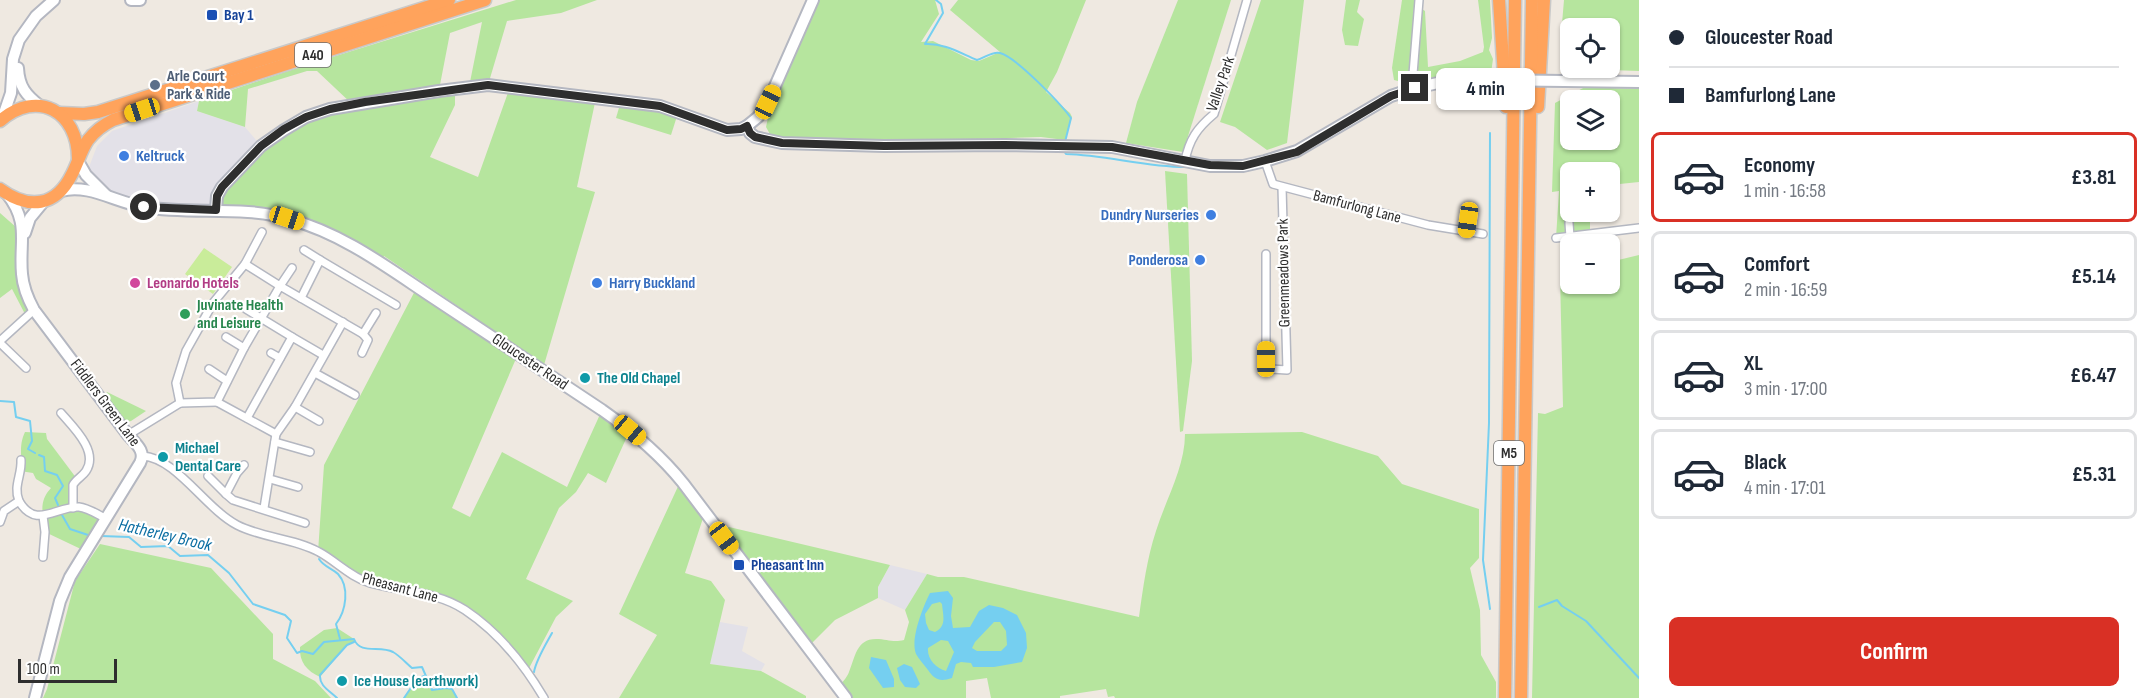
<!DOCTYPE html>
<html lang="en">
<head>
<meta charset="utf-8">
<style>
	body { margin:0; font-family:"Sofia Sans Condensed",sans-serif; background:#f2f2f3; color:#1f2937; height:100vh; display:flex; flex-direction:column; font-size:22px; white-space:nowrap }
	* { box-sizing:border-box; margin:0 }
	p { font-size:20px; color:#747a83 }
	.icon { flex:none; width:33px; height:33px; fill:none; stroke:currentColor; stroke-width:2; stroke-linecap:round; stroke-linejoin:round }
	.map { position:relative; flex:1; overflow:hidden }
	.drawer { display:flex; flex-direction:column; background:#fff; width:510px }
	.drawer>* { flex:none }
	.hud { display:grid; align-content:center; height:132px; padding:0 30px; background:#fff }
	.fabs { position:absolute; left:1560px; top:18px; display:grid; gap:12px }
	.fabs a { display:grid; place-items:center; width:60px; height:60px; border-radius:9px; background:#fff; box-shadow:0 2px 4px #0004; font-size:30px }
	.scale { position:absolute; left:18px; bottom:15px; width:99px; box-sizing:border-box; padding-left:6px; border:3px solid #2e2e2e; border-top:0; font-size:16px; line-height:21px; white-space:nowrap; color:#2e2e2e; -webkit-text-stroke:4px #fff; paint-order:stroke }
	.end { position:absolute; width:27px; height:27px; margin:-14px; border:8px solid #2e2e2e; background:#fff; box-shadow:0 0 0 3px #fff }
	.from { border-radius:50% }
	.bubble { position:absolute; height:42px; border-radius:9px; background:#fff; box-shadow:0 2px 4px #0004; font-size:20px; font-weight:700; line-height:42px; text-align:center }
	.car { position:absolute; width:18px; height:36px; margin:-18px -9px; border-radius:8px; box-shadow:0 0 4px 2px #0007; background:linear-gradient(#f5c518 24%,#345 0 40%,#f5c518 0 76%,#345 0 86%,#f5c518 0) }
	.hud b { display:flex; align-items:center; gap:21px; height:57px; font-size:22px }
	.hud b+b { border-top:2px solid #e0e1e3 }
	.hud i { width:15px; height:15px; background:#1f2937 }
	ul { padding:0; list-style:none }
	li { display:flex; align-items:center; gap:18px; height:90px; margin:0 12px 9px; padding:0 18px; border:3px solid #e0e1e3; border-radius:9px }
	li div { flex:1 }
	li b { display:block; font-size:22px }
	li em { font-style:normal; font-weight:700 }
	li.current { border-color:#d93025 }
	li>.icon { width:54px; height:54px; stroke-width:1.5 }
	.primary-button { display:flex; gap:12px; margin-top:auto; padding:12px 30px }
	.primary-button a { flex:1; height:69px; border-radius:9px; background:#d93025; color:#fff; font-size:24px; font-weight:700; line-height:69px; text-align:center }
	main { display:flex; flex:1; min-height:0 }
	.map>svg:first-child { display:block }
</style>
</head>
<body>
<main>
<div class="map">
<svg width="1639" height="698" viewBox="0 0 1639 698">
	<rect width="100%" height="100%" fill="#efe9e1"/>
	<g fill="#e3e1e8">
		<path d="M 199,101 L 197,111 L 245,127 L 261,146 L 216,210 L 172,209 L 107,197 L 86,175 L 97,146 L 112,131 Z"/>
		<path d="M 890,565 L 927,574 L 905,610 L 878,598 L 878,587 Z"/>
		<path d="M 720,622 L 748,627 L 742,651 L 765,664 L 761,671 L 709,664 Z"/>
	</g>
	<g fill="#b6e59e" fill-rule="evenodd">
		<path d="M 516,0 L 597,0 L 561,13 L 507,21 L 488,85 L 469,87 L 482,22 L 450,33 L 439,90 L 455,89 L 455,105 L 430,157 L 478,177 L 510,87 L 596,98 L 577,187 L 595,192 L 544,365 L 384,256 L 381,261 L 315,227 L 216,210 L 217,196 L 284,130 L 352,104 L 317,71 L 307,71 L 248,89 L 245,127 L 197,111 L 199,101 L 294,69 Z"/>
		<path d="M 817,0 L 935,0 L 939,14 L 921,42 L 933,41 L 971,60 L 979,61 L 1000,52 L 950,10 L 958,0 L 1086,0 L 1057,72 L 1046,92 L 1070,113 L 1072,117 L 1065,140 L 1041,137 L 884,142 L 776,138 L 771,136 L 766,127 L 771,104 Z"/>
		<path d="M 1178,0 L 1231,0 L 1183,152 L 1126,143 L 1137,102 Z"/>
		<path d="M 1261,0 L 1304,0 L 1287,143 L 1267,150 L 1235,127 L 1220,122 Z"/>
		<path d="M 1346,0 L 1360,0 L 1357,12 L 1364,19 L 1358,46 L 1345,45 L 1342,30 Z"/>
		<path d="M 1402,0 L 1417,0 L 1410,69 L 1402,82 L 1394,80 L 1392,68 Z"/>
		<path d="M 1478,0 L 1490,0 L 1492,38 L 1489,50 L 1493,59 L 1491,73 L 1462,74 L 1427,80 L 1417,73 L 1417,66 L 1422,9 L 1425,11 L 1428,67 L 1460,61 L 1483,52 L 1484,47 Z"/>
		<path d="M 1564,0 L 1639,0 L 1639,71 L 1610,70 L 1601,68 L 1610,68 L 1610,28 L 1570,28 L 1570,52 L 1567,48 L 1560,47 Z"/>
		<path d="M 1585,87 L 1639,89 L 1639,182 L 1610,185 L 1610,172 L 1570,172 L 1570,212 L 1590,212 L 1590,234 L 1556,238 L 1559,191 L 1552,192 L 1555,103 ZM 1570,100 L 1610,100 L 1610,140 L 1570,140 Z"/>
		<path d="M 621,101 L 678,113 L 671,135 L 616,118 Z"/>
		<path d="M 1165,171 L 1187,174 L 1192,361 L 1183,431 L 1180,432 Z"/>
		<path d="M 0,213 L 17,228 L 34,310 L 26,316 L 12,289 L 0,298 Z"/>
		<path d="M 1639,255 L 1639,698 L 1532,698 L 1538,413 L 1545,414 L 1563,407 L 1560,275 L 1570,272 L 1570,284 L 1610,284 L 1610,262 Z"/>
		<path d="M 417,287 L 518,354 L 452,508 L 470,517 L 502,452 L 567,487 L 602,410 L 630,430 L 606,483 L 588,473 L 576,492 L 559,508 L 526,579 L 573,601 L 556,617 L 527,672 L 512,653 L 458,606 L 369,582 L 318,552 L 324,465 Z"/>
		<path d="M 107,392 L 146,411 L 131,421 L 123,423 L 104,399 Z"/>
		<path d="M 25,432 L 46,433 L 47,439 L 77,479 L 73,507 L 105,518 L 85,551 L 45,532 C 43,514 38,502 51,488 L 36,479 L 33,473 L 20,471 C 23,456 18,447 25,432 Z"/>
		<path d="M 1302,432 L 1378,456 L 1402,484 L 1479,509 L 1479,558 L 1470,568 L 1480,610 L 1481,655 L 1496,682 L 1496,698 L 1115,698 L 1114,696 L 1108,697 L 1106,689 L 1060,696 L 1060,698 L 991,698 L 987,678 L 966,681 L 966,698 L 846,698 L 838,688 C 841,683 847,678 849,672 C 855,658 856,639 876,639 C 887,639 893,643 904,640 L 909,622 L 905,610 L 927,574 L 938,577 L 964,577 L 1139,617 C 1143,588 1147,558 1156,531 C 1166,499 1185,467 1185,434 Z"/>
		<path d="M 681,480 L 705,512 L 685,573 L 711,581 L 725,600 L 710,664 L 761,671 L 806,696 L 806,698 L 619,698 L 657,635 L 619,614 Z"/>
		<path d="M 729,527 L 890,565 L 878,587 L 878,598 L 835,620 L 812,643 L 800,626 L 783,607 L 724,530 Z"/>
		<path d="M 100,544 L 211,568 L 273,634 L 273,659 L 315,681 L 331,698 L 43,698 L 47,689 L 75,581 Z"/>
		<path d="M 337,628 L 354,639 L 355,642 L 347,645 L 320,677 C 307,671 299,662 300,647 L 324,630 Z"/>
		<path d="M 424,676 L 427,678 L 433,690 L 446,688 L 452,689 L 457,698 L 404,698 L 417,679 Z"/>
	</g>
	<path fill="#c9ec9a" d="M 204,248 L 232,267 L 213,294 L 185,274 Z"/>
	<g fill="#75cff0" fill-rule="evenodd">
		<path d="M 948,591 L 953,598 L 951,616 L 953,628 L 970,627 L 979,611 L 989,605 L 1003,608 L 1017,615 L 1026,633 L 1027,648 L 1022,662 L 994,667 L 973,667 L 971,663 L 961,662 L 956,664 L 952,678 C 940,682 935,680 928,670 C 924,665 919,659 916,654 C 910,639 923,607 930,593 ZM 940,602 L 942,604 C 943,616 947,626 935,632 L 929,630 L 926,623 L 925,614 L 932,604 ZM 994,622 L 1000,622 L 1006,631 L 1007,645 L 1001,651 L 977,651 L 972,648 L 975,642 ZM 941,640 L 948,641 L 954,652 L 946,671 C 936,668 927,659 928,648 Z"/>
		<path d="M 871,657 L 886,660 L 894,679 L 894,687 L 883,688 L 869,668 Z"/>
		<path d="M 904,664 L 912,667 L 920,684 L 916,688 L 905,687 L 900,680 L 897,668 Z"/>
	</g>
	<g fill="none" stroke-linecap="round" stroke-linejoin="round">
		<g stroke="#75cff0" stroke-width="2">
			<path d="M 936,0 L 941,4 L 943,13 L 925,44 C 944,43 960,53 977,60 C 985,58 992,51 1000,53 C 1016,57 1060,103 1071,118 L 1065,142"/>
			<path d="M 1064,151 L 1066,154 C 1106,155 1145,167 1185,167"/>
			<path d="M 0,401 L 14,402 L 16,417 L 30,421 L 32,441 L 28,449 L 35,453"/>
			<path d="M 39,455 L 44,457 L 45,471 L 57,475 L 63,486 L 55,498 L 58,505"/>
			<path d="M 62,515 L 70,529 L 88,535"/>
			<path d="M 101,536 L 129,537 L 141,547 L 168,546 L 180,556 L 208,555 L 229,573 L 253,604 L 285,615 L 291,621 L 287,638 L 297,653 L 302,651 L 313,654 L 324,642 L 354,639 C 360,655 380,645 393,652 C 400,656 406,663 412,668 L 422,667 L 432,690 L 446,688 L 452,689 L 457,698"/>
			<path d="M 319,559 C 324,567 332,568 338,574 C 350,587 346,611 336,624 L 340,639"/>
			<path d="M 385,581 L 414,589"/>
			<path d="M 1539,607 L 1557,600 L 1562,606 L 1586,621 L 1639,678"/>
			<path d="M 1490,609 L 1483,560 L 1489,423 L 1490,133"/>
			<path d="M 534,672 C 536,660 546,644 552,633"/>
			<path d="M 337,698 C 330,691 319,686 320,675 L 347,645 L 354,642"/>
			<path d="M 404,698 L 417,679 L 424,676 L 426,678"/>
		</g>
		<defs>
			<g id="street">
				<path d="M 1415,88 L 1413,74 L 1419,0"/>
				<path d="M 1185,161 C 1189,140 1197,128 1214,114 L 1247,0"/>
				<path d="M 1265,161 L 1273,184 L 1428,225 L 1483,234"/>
				<path d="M 1569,223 L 1570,237"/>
				<path d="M 1466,233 L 1468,220"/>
				<path d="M 1556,238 L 1639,228"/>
				<path d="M 304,250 L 320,260"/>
				<path d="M 1266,254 L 1266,359 L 1271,369 L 1287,370 L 1282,187"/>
				<path d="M 245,264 L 280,286 L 292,268"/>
				<path d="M 301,298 L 320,260 L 396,305"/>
				<path d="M 246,309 L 292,337"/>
				<path d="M 363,334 L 376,313"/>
				<path d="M 226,337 L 244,348"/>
				<path d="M 0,341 L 34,310"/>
				<path d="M 0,343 L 26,368"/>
				<path d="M 271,353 L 280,358"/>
				<path d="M 209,369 L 227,381"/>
				<path d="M 315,373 L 355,395"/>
				<path d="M 217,402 L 276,434 L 295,407 L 343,322"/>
				<path d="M 180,403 L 176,383 L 186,351 L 213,303 L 245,264 L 262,232"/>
				<path d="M 295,407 L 319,421"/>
				<path d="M 61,413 C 73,427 99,451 86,471 C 82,477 76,479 73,485 L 73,508"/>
				<path d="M 247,418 L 292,337 L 323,355"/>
				<path d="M 128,435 L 180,403 L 217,402 L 244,348 L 280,286 L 363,334 L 368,340 L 362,353"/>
				<path d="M 275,442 L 310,452"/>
				<path d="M 143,456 C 176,458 205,508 237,525 C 262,538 294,538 319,552 C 336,561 350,577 370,583 C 402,592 436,591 465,610 C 498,632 524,664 544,698"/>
				<path d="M 244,465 L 237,473 L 226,494 L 233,500 L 305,523"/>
				<path d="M 208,476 L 226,494"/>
				<path d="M 270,479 L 298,487"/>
				<path d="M 19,501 C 13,486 22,475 21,460"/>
				<path d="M 264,508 L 276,434"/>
				<path d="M 0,522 L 4,511 L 19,501 C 36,530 56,506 79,507 C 88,508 97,514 105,518"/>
				<path d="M 43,557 L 45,532 L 43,516"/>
			</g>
			<g id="secondary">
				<path d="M 131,0 L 140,0"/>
				<path d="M 18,68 C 19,87 26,95 40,106"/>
				<path d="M 1565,81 L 1639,82"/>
				<path d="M 2,119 L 11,93 L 13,59 L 19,40 L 36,16 L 54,0"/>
				<path d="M 747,126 L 750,133 L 755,137 L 782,143 L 884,146 L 1005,145 L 1112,147 L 1210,166 L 1243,166 L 1265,161 L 1297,151 L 1391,96 L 1415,88 L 1447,81 L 1478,80"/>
				<path d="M 78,161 L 86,175 L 106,195"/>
				<path d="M 61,191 C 88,183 117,203 144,207 C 192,215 242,205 289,219 C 344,234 388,268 435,299 C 491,336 546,373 602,410 C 632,431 659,453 683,483 L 846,698"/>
				<path d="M 7,194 C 30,223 19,242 22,274 C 23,287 28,299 34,310 L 128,435 C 136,444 146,451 140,463 L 70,577 L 60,601 L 35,698"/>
				<path d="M 216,210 L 217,196 L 222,187 L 261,146 L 284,130 L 306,117 L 330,109 L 439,91 L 488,85 L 660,106 L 727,130 L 741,129 L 747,126 L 758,117 L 768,102 L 813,0"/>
				<path d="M 25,233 L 30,218 L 44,201"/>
			</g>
			<g id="highway">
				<path d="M 1499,0 L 1506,107"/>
				<path d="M 1538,107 L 1544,0"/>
				<path d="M 60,113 L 84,114 L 98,112 L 449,0"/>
				<path d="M 0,121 C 38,88 78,112 78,159"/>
				<path d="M 0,189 C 29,210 56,207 72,174 C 78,163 81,150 88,140 C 95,131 103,125 113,120 L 485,0"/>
				<path d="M 1505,698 L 1515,0"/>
				<path d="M 1521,698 L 1532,0"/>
			</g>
		</defs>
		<use href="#street" stroke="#b4b7c1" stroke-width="10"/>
		<use href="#secondary" stroke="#b4b7c1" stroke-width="14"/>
		<use href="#highway" stroke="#c9c9c9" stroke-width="15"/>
		<use href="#street" stroke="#fff" stroke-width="7"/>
		<use href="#secondary" stroke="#fff" stroke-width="10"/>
		<use href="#highway" stroke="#ffa35c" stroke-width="12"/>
		<defs>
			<path id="secondary-bridge" d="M 1478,80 L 1565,81"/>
		</defs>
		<use href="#secondary-bridge" stroke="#b4b7c1" stroke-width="14" stroke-linecap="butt"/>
		<use href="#secondary-bridge" stroke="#fff" stroke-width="10"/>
	</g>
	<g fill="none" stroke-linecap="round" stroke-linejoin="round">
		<path stroke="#2e2e2e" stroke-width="8" d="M 144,207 L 216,210 L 217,196 L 222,187 L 261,146 L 284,129 L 306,117 L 330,109 L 365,102 L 488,85 L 660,106 L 727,130 L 741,129 L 747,126 L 750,133 L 755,137 L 782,143 L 884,146 L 1005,145 L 1112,147 L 1210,165 L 1243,166 L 1297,152 L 1391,96 L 1415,88"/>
	</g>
	<g fill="#1a4fb4" stroke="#fff" stroke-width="2">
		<rect x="206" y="9" width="12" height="12" rx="3"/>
		<rect x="733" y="559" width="12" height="12" rx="3"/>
	</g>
	<circle fill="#5c6f8a" stroke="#fff" stroke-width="2" cx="155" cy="85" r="6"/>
	<g fill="#3f7fe0" stroke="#fff" stroke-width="2">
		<circle cx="124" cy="156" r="6"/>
		<circle cx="1211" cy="215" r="6"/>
		<circle cx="1200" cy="260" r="6"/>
		<circle cx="597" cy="283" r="6"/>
	</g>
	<circle fill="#d1479c" stroke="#fff" stroke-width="2" cx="135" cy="283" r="6"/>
	<circle fill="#2e9e5b" stroke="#fff" stroke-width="2" cx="185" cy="314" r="6"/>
	<g fill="#0f9aa8" stroke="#fff" stroke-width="2">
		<circle cx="585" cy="378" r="6"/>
		<circle cx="163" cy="457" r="6"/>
		<circle cx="342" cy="681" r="6"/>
	</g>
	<g text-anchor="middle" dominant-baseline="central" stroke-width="4.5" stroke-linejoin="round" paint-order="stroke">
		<g fill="#fff" stroke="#6d6d6d" stroke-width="1.5">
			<rect x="295" y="43" width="36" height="24" rx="4.5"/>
			<rect x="1494" y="441" width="30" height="24" rx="4.5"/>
		</g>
		<g font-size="15" font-weight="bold" fill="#2e2e2e">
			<text x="313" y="55">A40</text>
			<text x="1509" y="453">M5</text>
		</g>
		<g font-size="16" font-weight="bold" fill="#164399" stroke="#fff" text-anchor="start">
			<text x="224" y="15">Bay 1</text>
			<text x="751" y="565">Pheasant Inn</text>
		</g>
		<g font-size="16" font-weight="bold" fill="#4e5e75" stroke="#fff" text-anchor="start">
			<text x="167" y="76">Arle Court<tspan x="167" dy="18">Park &amp; Ride</tspan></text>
		</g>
		<g font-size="16" fill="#2e2e2e" stroke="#fff">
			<text transform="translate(1221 84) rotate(-71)">Valley Park</text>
			<text transform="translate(1357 207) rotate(15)">Bamfurlong Lane</text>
			<text transform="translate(1284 273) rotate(-91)">Greenmeadows Park</text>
			<text transform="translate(530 362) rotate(34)">Gloucester Road</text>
			<text transform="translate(105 403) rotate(53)">Fiddlers Green Lane</text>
			<text transform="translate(400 588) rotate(15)">Pheasant Lane</text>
		</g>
		<g font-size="16" font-weight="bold" fill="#366cbe" stroke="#fff" text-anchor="start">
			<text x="136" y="156">Keltruck</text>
			<text x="1199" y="215" text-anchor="end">Dundry Nurseries</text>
			<text x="1188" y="260" text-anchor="end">Ponderosa</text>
			<text x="609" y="283">Harry Buckland</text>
		</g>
		<g font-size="16" font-weight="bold" fill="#b23c85" stroke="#fff" text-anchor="start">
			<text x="147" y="283">Leonardo Hotels</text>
		</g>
		<g font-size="16" font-weight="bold" fill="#27864d" stroke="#fff" text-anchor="start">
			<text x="197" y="305">Juvinate Health<tspan x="197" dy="18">and Leisure</tspan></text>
		</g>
		<g font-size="16" font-weight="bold" fill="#0d838f" stroke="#fff" text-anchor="start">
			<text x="597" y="378">The Old Chapel</text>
			<text x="175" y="448">Michael<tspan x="175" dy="18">Dental Care</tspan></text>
			<text x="354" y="681">Ice House (earthwork)</text>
		</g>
		<g font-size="18" font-style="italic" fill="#0d6fa3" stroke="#fff">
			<text transform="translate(165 535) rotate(13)">Hatherley Brook</text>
		</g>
	</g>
</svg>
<div class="fabs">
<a><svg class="icon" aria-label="locate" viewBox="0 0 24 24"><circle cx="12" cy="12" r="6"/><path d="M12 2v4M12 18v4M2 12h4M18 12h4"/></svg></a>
<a><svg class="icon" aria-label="layers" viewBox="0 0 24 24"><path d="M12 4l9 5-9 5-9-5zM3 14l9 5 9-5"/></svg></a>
<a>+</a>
<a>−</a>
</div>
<div class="scale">100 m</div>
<i class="end from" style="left:144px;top:207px"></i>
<i class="end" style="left:1415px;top:88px"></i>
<div class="bubble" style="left:1436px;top:68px;width:99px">4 min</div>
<i class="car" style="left:768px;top:102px;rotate:25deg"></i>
<i class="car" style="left:142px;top:110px;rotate:252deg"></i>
<i class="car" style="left:287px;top:218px;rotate:108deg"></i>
<i class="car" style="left:1468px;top:220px;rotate:188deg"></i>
<i class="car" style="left:1266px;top:359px;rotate:0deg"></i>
<i class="car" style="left:630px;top:430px;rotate:130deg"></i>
<i class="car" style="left:724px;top:538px;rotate:143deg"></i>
</div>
<section class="drawer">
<div class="hud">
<b><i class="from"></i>Gloucester Road</b>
<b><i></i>Bamfurlong Lane</b>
</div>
<ul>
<li class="current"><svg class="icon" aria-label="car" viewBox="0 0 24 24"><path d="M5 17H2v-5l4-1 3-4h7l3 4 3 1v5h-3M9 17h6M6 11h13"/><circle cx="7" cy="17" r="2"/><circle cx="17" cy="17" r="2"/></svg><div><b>Economy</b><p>1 min · 16:58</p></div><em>£3.81</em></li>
<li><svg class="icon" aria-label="car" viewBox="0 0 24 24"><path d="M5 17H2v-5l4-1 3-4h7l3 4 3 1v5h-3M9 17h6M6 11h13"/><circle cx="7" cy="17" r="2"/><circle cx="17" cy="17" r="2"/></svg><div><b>Comfort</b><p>2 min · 16:59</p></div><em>£5.14</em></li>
<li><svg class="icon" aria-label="car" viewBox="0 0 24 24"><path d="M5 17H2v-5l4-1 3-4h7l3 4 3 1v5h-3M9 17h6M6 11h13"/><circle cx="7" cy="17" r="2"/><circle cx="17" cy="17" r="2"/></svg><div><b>XL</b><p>3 min · 17:00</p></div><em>£6.47</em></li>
<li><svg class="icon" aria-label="car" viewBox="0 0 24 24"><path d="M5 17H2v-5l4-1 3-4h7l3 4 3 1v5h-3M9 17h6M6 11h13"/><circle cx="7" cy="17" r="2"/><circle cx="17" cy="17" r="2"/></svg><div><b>Black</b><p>4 min · 17:01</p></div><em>£5.31</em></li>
</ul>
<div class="primary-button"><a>Confirm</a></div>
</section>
</main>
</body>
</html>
